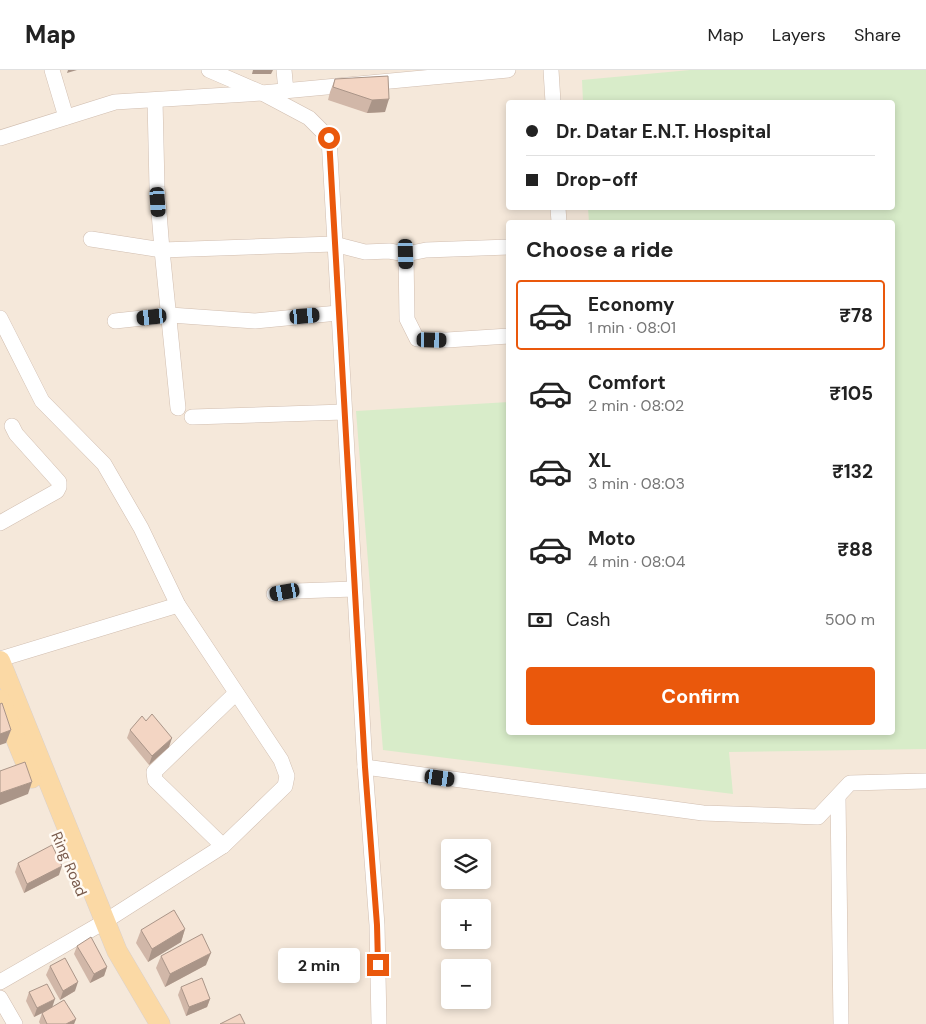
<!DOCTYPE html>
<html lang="en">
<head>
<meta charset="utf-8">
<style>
	body { margin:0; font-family:"DM Sans",sans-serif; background:#f6f6f6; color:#222; height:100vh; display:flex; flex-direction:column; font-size:19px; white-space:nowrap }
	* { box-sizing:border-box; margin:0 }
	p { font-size:16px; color:#767676 }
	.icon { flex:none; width:28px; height:28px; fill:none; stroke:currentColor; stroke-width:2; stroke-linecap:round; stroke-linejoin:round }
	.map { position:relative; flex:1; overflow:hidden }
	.drawer { position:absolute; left:506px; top:150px; width:389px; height:515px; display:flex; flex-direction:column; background:#fff; border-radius:5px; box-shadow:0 2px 8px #0003 }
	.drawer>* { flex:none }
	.top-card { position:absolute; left:506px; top:30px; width:389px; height:110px; border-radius:5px; box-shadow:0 2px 8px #0003; display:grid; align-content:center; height:110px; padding:0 20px; background:#fff }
	.fabs { position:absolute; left:441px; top:769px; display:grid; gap:10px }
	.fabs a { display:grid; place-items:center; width:50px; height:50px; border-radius:5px; background:#fff; box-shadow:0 2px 8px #0003; font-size:25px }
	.end { position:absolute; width:22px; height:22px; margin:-11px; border:6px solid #ea580c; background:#fff; box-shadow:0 0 0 2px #fff }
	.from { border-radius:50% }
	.bubble { position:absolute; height:35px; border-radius:5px; background:#fff; box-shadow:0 2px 8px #0003; font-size:16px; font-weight:700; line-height:35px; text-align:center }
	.car { position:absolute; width:15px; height:30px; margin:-15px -8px; border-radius:6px; box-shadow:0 0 4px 1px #0007; background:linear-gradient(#222 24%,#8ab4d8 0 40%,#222 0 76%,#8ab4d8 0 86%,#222 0) }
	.top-card b { display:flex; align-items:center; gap:18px; height:48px; font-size:19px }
	.top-card b+b { border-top:1px solid #e0e0e0 }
	.top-card i { width:12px; height:12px; background:#222 }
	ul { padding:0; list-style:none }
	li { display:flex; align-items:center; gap:15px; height:70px; margin:0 10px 8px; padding:0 10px; border:2px solid transparent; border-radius:5px }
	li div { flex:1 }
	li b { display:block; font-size:19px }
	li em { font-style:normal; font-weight:700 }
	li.active { border-color:#ea580c }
	li>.icon { width:45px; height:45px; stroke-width:1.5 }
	h2 { padding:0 20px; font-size:22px; line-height:60px }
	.pay { display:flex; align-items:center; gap:12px; height:55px; padding:0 20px; font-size:19px }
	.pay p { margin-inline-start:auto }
	.primary-button { display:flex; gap:10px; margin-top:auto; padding:10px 20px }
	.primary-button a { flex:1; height:58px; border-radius:5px; background:#ea580c; color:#fff; font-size:20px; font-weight:700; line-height:58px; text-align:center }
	header { display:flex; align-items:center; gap:30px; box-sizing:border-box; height:70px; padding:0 25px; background:#fff; border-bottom:1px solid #e0e0e0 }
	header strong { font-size:24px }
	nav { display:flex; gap:28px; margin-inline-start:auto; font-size:18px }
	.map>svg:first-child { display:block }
</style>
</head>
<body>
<header>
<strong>Map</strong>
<nav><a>Map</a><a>Layers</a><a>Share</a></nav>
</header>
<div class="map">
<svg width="926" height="954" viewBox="0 0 926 954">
	<rect width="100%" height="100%" fill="#fdf6ec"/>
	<path fill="#f5e8da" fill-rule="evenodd" d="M 0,0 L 926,0 L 926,954 L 0,954 ZM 509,32 L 892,32 L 892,138 L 509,138 ZM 509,152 L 892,152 L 892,662 L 509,662 ZM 450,778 L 482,778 L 482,810 L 450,810 ZM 450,838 L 482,838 L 482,870 L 450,870 ZM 450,898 L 482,898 L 482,930 L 450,930 Z"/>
	<path fill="#d8ecc9" d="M 690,0 L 926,0 L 926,679 L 729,682 L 733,724 L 383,680 L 356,341 L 509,332 L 509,662 L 892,662 L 892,152 L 589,152 L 588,138 L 892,138 L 892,32 L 583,32 L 582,10 Z"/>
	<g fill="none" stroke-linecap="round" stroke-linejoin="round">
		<defs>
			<g id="minor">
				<path d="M 52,0 L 66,47"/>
				<path d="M 209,0 L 262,23 L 309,48 L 329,68 L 365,697 L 377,855 L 379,954"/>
				<path d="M 284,0 L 286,21"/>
				<path d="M 551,0 L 553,32"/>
				<path d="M 155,30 L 157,117 L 162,180 L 178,338"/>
				<path d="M 0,68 L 115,32 L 262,23 L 508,0"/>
				<path d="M 558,138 L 559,152"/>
				<path d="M 91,169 L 162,180 L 334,174 L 365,182 L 389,181 L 406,184 L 426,180 L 509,177"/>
				<path d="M 406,184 L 407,249 L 417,269 L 447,270 L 509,266"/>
				<path d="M 0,248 L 42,331 L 104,394 L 141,458 L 178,535 L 281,690 L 287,706 L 285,716 L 223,776 L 104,852 L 0,912"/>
				<path d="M 115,251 L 170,245 L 255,251 L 338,243"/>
				<path d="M 192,347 L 344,342"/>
				<path d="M 0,453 L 57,421 L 59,417 L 59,412 L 16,364 L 12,356"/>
				<path d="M 274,524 L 296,521 L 354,519"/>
				<path d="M 0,589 L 178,535"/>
				<path d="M 365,697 L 703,743 L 818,747 L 850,713 L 926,711"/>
				<path d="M 838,727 L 841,954"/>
				<path d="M 223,776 L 155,710 L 154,702 L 236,623"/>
				<path d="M 0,928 L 15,954"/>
			</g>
			<g id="major">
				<path d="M 0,591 L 117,881 L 160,954"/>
				<path d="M 0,630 L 32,708"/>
			</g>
		</defs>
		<use href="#minor" stroke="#d1beb0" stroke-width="16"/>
		<use href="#major" stroke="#dad1cd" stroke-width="21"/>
		<use href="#minor" stroke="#fff" stroke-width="15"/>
		<use href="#major" stroke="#fbd9a5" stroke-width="20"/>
	</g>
	<g fill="#d1b7a8">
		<path d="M 388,6 L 385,42 L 367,43 L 328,30 L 330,22 L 335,9 Z"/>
		<path d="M 130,660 L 169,677 L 149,695 L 127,668 Z"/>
		<path d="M 18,793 L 59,805 L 24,823 L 15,802 Z"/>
		<path d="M 185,859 L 181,872 L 148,892 L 136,873 L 141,860 Z"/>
		<path d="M 77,876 L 107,897 L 104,906 L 90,913 L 74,884 Z"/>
		<path d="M 161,886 L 206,895 L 165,917 L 156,898 Z"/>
		<path d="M 50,896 L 75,921 L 60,930 L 46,905 Z"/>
		<path d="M 181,917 L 210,929 L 207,937 L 186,946 L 178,925 Z"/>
		<path d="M 29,922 L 53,937 L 76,949 L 74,954 L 40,954 L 39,952 L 42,943 L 34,947 L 26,931 Z"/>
	</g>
	<g fill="#aa9588">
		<path d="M 68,0 L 77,0 L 67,3 Z"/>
		<path d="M 253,0 L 273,0 L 271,4 L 252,4 Z"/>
		<path d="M 389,29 L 385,42 L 367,43 L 372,30 Z"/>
		<path d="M 11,660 L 6,673 L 0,675 L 0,664 Z"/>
		<path d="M 172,668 L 169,677 L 149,695 L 152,686 Z"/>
		<path d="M 32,712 L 28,724 L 0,735 L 0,723 Z"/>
		<path d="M 62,796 L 59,805 L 24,823 L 27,814 Z"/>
		<path d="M 185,859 L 181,872 L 148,892 L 152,879 Z"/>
		<path d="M 211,883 L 206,895 L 165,917 L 170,904 Z"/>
		<path d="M 107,897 L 104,906 L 90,913 L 94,904 Z"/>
		<path d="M 78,912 L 75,921 L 60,930 L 63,921 Z"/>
		<path d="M 55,929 L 52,938 L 34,947 L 37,938 Z"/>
		<path d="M 210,929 L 207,937 L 186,946 L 189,937 Z"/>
		<path d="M 76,949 L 74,954 L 66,954 Z"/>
	</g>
	<g fill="#f3d5c3" stroke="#aa9588">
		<path d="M 388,6 L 389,29 L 372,30 L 333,17 L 335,9 Z"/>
		<path d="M 2,633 L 11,660 L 0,664 L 0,634 Z"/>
		<path d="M 152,644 L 172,668 L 152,686 L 130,660 L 142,646 L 146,651 Z"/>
		<path d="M 25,692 L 32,712 L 0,723 L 0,701 Z"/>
		<path d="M 52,775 L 62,796 L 27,814 L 18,793 Z"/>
		<path d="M 174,840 L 185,859 L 152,879 L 141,860 Z"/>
		<path d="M 202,864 L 211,883 L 170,904 L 161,886 Z"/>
		<path d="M 91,867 L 107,897 L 94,904 L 77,876 Z"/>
		<path d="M 65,888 L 78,912 L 63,921 L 50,896 Z"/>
		<path d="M 202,908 L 210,929 L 189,937 L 181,917 Z"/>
		<path d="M 47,914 L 55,929 L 37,938 L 29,922 Z"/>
		<path d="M 64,930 L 76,949 L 66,954 L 47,954 L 42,943 Z"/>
		<path d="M 240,944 L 245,954 L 220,954 Z"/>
	</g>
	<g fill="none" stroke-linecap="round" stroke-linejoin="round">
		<path stroke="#ea580c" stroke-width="6" d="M 329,68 L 365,697 L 377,855 L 378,895"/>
	</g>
	<g text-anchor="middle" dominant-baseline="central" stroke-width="5" stroke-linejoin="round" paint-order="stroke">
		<g font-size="15" fill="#7a5c4d" stroke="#fffaf3">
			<text transform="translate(69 794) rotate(67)">Ring Road</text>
		</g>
	</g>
</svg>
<div class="fabs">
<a><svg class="icon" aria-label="layers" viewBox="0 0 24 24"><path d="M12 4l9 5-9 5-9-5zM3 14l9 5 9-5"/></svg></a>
<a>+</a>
<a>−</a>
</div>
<i class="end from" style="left:329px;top:68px"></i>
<i class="end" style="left:378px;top:895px"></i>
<div class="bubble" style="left:278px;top:878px;width:82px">2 min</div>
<i class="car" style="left:158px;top:132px;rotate:176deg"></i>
<i class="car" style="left:406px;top:184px;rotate:178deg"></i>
<i class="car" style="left:305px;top:246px;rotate:85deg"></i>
<i class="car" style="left:152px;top:247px;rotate:264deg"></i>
<i class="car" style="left:432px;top:270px;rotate:91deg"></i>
<i class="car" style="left:285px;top:522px;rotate:260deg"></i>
<i class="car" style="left:440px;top:708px;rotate:98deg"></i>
<div class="top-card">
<b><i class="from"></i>Dr. Datar E.N.T. Hospital</b>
<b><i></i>Drop-off</b>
</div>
<section class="drawer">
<h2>Choose a ride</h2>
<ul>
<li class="active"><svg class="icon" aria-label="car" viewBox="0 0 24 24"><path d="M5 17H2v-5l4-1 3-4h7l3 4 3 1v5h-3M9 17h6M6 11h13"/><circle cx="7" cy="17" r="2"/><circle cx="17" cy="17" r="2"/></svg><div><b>Economy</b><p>1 min · 08:01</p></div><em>₹78</em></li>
<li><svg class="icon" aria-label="car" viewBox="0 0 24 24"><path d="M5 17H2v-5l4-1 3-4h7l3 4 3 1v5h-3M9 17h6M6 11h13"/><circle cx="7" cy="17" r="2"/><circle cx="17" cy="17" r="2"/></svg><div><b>Comfort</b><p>2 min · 08:02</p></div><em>₹105</em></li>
<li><svg class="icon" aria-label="car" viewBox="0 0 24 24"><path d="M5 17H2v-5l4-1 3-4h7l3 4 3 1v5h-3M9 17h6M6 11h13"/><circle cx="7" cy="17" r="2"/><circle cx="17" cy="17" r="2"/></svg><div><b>XL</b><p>3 min · 08:03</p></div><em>₹132</em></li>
<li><svg class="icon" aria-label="car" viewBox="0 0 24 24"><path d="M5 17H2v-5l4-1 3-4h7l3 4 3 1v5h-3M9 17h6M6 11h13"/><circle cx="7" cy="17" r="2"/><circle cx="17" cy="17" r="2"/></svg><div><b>Moto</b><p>4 min · 08:04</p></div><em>₹88</em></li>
</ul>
<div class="pay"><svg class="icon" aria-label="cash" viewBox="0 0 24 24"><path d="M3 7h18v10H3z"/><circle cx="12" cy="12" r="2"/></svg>Cash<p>500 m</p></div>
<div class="primary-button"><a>Confirm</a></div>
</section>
</div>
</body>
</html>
